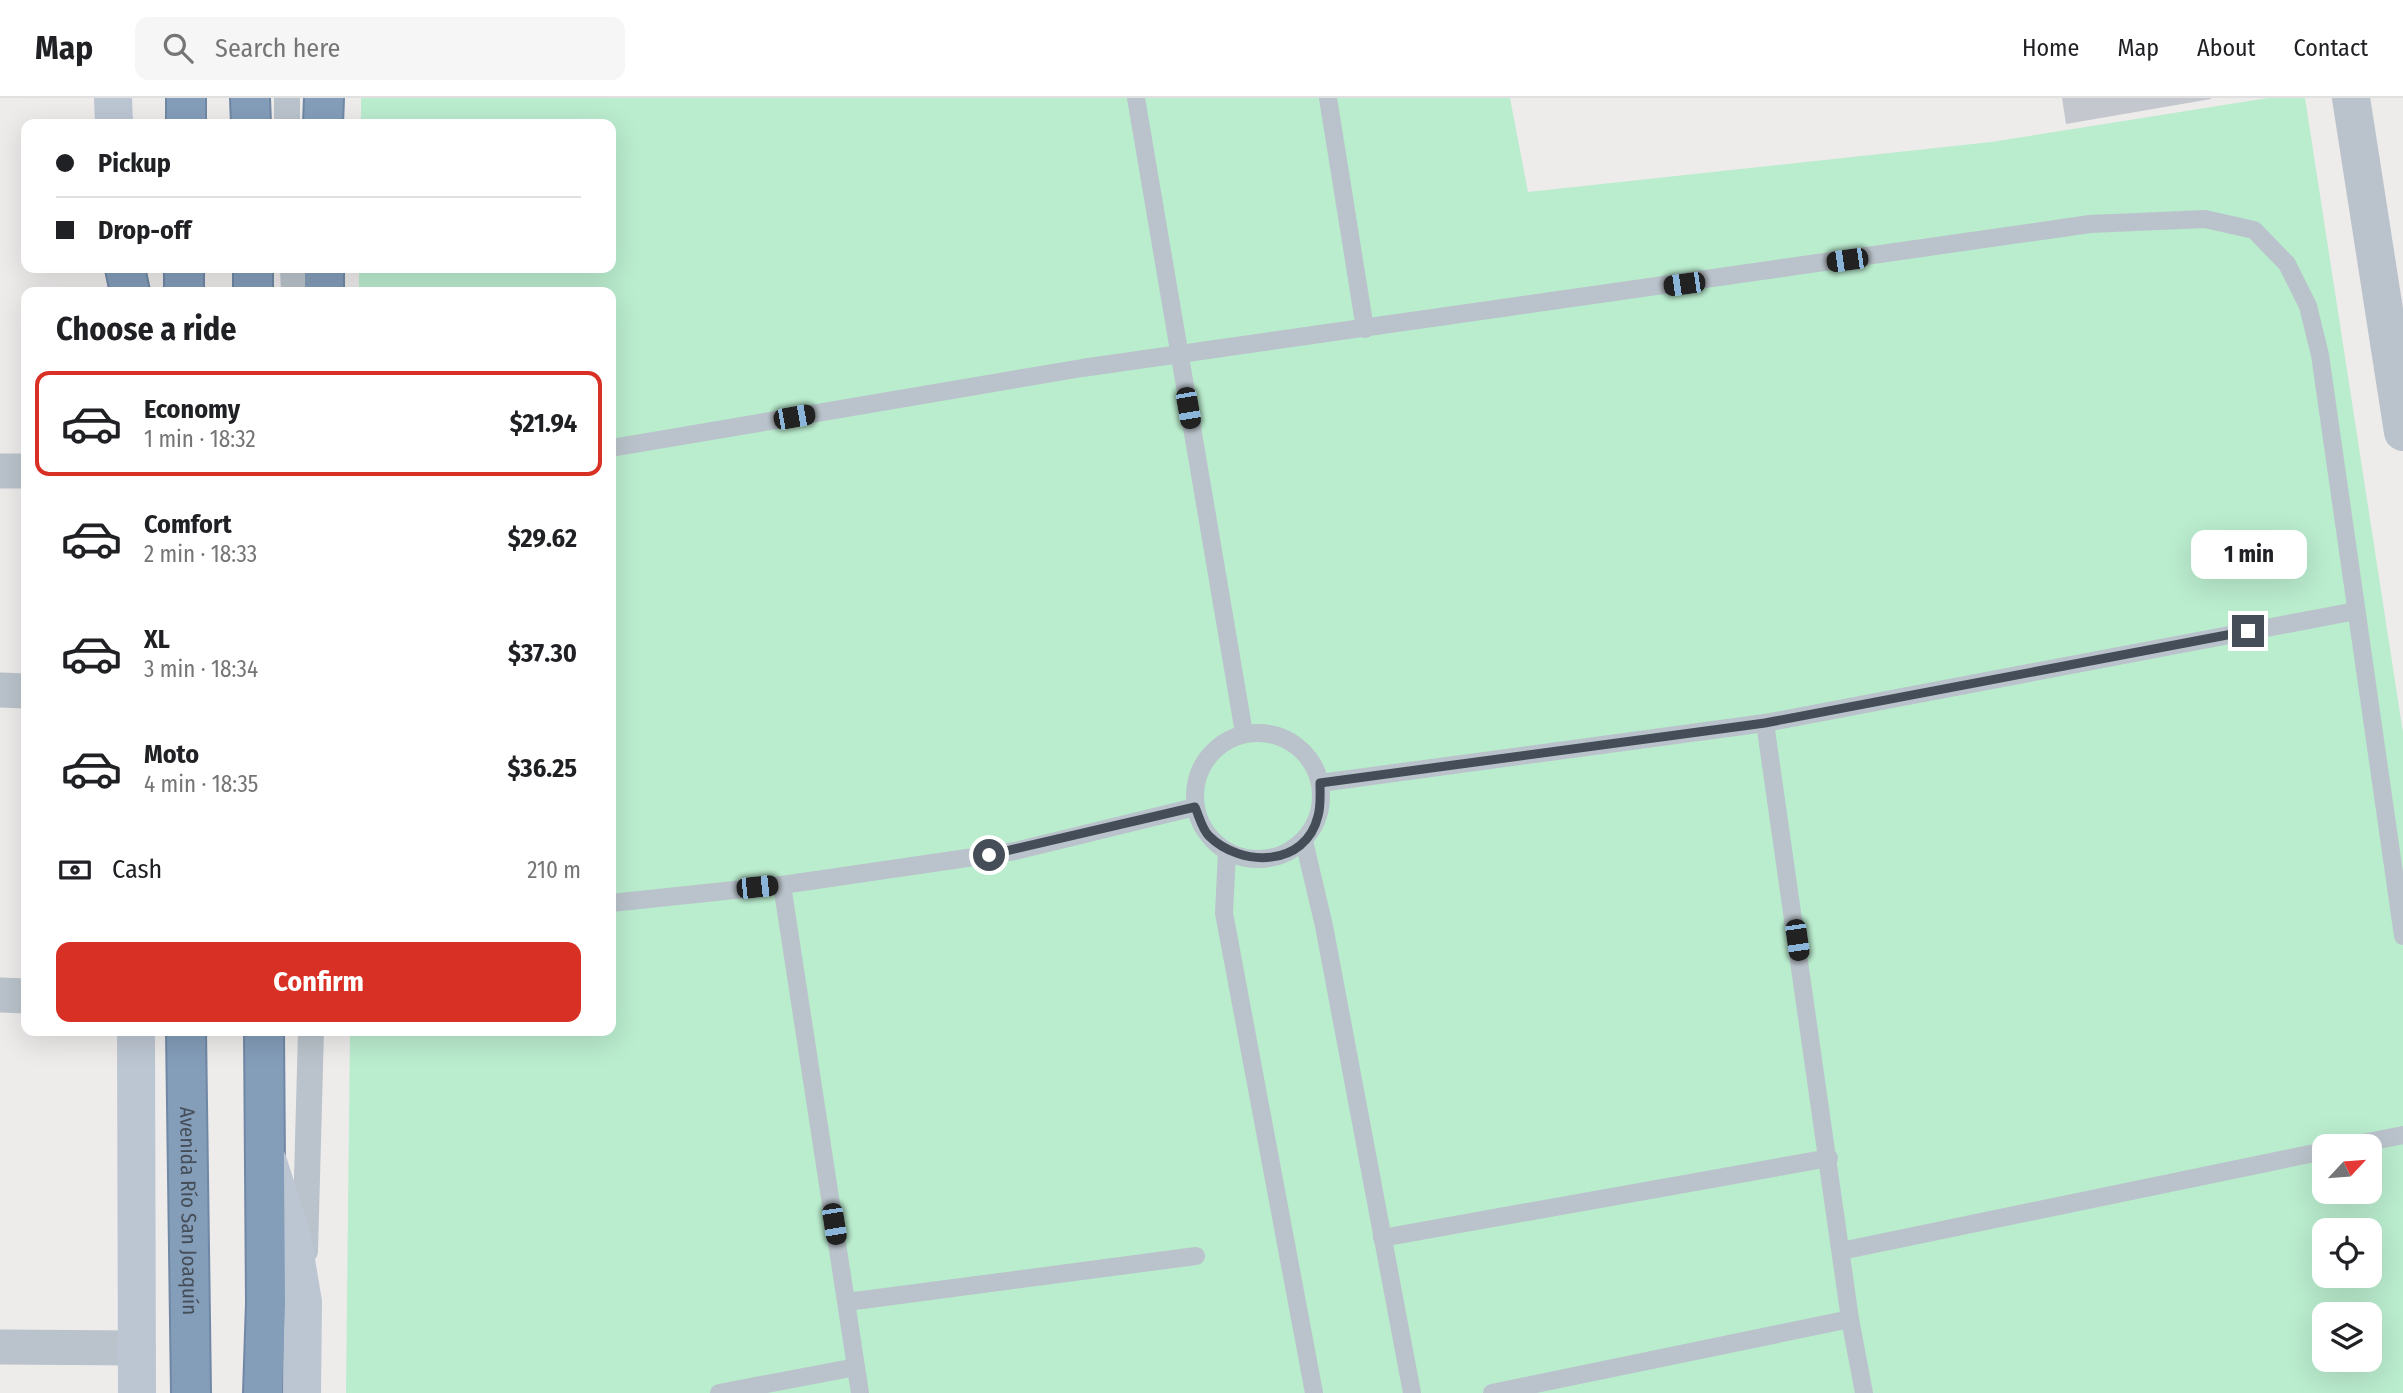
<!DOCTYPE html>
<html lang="en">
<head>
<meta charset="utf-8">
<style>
	body { margin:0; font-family:"Fira Sans Condensed",sans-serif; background:#f6f6f6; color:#202124; height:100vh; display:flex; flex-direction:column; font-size:26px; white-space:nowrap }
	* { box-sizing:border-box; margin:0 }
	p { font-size:23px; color:#757577 }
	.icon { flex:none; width:38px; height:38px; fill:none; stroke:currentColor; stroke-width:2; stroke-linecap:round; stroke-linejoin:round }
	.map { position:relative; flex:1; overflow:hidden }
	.sheet { position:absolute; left:21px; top:189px; width:595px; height:749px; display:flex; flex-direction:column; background:#fff; border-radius:14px; box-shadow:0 7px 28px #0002 }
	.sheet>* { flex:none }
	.top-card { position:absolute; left:21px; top:21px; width:595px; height:154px; border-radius:14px; box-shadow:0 7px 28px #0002; display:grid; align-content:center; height:154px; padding:0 35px; background:#fff }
	.needle { width:46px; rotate:64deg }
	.fabs { position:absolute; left:2312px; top:1036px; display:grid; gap:14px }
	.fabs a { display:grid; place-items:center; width:70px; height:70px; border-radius:14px; background:#fff; box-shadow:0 7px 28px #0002; font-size:35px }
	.end { position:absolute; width:32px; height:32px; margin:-16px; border:9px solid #454e58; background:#fff; box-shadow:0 0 0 4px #fff }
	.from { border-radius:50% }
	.bubble { position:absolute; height:49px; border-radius:14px; background:#fff; box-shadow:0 7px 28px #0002; font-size:23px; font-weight:700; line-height:49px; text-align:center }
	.car { position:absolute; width:21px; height:42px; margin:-21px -10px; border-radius:9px; box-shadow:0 0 5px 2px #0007; background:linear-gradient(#222 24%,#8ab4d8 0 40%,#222 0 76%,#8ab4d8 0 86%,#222 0) }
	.top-card b { display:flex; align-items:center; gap:24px; height:66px; font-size:26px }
	.top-card b+b { border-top:2px solid #e0e0e0 }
	.top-card i { width:18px; height:18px; background:#202124 }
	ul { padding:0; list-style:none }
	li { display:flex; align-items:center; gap:21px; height:105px; margin:0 14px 10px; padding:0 21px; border:4px solid transparent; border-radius:14px }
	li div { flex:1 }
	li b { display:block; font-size:26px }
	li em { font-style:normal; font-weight:700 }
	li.on { border-color:#d93025 }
	li>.icon { width:63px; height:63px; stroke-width:1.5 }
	h2 { padding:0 35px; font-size:32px; line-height:84px }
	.pay { display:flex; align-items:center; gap:18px; height:77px; padding:0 35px; font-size:26px }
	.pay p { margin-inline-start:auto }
	.primary-button { display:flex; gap:14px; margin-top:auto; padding:14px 35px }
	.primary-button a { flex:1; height:80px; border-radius:14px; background:#d93025; color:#fff; font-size:28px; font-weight:700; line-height:80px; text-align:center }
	header { display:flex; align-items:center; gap:42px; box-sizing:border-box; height:98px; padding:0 35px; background:#fff; border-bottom:2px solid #e0e0e0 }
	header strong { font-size:33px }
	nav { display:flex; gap:38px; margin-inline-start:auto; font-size:24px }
	.search { width:490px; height:63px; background:#f6f6f6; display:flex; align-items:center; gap:18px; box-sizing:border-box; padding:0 24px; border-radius:14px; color:#757577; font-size:26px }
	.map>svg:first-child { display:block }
</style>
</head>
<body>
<header>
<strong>Map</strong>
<div class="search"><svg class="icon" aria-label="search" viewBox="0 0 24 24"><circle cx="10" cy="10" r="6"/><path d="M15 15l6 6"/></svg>Search here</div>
<nav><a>Home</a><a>Map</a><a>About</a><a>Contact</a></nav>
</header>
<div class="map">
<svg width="2403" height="1295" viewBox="0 0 2403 1295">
	<rect width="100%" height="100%" fill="#eeebeb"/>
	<path fill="#baecce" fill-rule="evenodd" d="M 361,0 L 1510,0 L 1528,94 L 1991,44 L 2268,0 L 2305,0 L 2403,635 L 2403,1295 L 346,1295 L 350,933 L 611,933 L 611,194 L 359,194 L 359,170 L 611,170 L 611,26 L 361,26 ZM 2324,1048 L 2370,1048 L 2370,1094 L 2324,1094 ZM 2324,1132 L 2370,1132 L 2370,1178 L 2324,1178 ZM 2324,1216 L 2370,1216 L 2370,1262 L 2324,1262 Z"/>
	<path fill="#c5c7ce" d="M 2062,0 L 2211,0 L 2211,1 L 2066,26 Z"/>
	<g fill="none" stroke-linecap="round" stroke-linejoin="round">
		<defs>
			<g id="motorway">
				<path d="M 250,0 L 251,26"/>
				<path d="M 186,26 L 186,0"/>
				<path d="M 323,26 L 324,0"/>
				<path d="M 125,170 L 130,194"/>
				<path d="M 253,170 L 253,194"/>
				<path d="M 324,170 L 324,194"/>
				<path d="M 184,194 L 184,170"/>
				<path id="s1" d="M 186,933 L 191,1295"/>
				<path d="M 263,1295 L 266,1205 L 264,933"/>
			</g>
		</defs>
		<use href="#motorway" stroke="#7088a5" stroke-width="42"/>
		<g stroke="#bac3cb" stroke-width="18">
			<path d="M 1136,0 L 1244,635"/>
			<path d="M 1328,0 L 1365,231"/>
			<path d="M 611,350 L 1082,270 L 2090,126 L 2205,121 L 2254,132 L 2287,166 L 2308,208 L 2320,257 L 2403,838"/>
			<path d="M 1765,625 L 1850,1221 L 1864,1295"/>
			<circle cx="1258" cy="698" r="63"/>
			<path d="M 1320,685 L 1765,625 L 2356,513"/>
			<path d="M 1304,743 L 1324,828 L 1412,1295"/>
			<path d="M 1227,754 L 1224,815 L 1314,1295"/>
			<path d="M 782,787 L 860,1295"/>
			<path d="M 611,805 L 782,787 L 1015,753 L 1195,709"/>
			<path d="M 2347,1048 L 2403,1037"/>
			<path d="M 1382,1140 L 1829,1060"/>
			<path d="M 1841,1153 L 2324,1053"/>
			<path d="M 847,1204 L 1196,1158"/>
			<path d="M 719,1295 L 856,1269"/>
			<path d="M 1492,1295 L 1850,1221"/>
		</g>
		<g stroke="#bac3cb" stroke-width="26">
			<path d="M 287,0 L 287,26"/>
			<path d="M 293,170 L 294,194"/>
			<path d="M 305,1153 L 311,933"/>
		</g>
		<g stroke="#bac3cb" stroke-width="35">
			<path d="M 0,373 L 26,373"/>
			<path d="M 0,592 L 26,593"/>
			<path d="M 0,897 L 26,898"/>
			<path d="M 0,1249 L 138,1250"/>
		</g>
		<path stroke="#bac3cb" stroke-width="38" d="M 2351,0 L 2403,334"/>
		<g stroke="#bcc6d2" stroke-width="38">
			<path d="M 113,0 L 114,26"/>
			<path d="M 136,933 L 137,1295"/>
			<path d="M 268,1064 L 292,1139 L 303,1204 L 302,1295"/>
		</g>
		<use href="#motorway" stroke="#849db9" stroke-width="38"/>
	</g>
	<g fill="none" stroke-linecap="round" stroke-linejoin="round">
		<path stroke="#454e58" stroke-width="9" d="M 989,757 L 1195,709 C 1199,718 1202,731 1209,738 C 1241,770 1306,769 1318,718 C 1321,708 1320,696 1320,685 L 1765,625 L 2248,533"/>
	</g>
	<g text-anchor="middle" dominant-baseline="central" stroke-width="7" stroke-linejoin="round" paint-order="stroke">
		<g font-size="21" fill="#454e58" stroke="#fff">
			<text stroke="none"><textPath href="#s1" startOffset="180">Avenida Río San Joaquín</textPath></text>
		</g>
	</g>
</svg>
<div class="fabs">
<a><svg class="needle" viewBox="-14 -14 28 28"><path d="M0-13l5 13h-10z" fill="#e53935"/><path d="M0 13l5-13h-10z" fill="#757577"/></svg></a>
<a><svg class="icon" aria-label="locate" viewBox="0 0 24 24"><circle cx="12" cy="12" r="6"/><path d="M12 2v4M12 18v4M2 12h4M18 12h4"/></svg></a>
<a><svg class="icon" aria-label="layers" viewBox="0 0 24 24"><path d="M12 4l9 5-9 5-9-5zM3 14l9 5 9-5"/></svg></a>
</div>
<i class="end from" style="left:989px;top:757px"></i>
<i class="end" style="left:2248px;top:533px"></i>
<div class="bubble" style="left:2191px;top:432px;width:116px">1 min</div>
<i class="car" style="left:1847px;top:162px;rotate:262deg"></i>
<i class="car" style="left:1684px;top:186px;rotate:262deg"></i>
<i class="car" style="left:1188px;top:310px;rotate:170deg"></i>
<i class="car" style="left:794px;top:319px;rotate:80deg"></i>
<i class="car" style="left:757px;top:789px;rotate:84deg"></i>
<i class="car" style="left:1797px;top:842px;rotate:172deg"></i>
<i class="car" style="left:834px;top:1126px;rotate:171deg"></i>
<div class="top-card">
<b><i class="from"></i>Pickup</b>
<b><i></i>Drop-off</b>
</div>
<section class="sheet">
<h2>Choose a ride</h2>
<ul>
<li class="on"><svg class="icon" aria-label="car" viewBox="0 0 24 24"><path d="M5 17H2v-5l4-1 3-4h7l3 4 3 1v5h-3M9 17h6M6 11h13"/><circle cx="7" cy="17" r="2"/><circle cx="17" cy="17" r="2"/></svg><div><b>Economy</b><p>1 min · 18:32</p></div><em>$21.94</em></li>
<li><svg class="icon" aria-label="car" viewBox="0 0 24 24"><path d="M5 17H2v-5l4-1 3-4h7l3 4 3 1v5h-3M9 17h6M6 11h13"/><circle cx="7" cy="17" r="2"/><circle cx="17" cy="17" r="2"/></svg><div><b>Comfort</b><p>2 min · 18:33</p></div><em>$29.62</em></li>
<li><svg class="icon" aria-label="car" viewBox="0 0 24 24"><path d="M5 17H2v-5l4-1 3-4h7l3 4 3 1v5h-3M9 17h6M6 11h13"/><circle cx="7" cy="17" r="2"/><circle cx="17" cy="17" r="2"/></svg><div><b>XL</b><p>3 min · 18:34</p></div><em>$37.30</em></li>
<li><svg class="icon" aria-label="car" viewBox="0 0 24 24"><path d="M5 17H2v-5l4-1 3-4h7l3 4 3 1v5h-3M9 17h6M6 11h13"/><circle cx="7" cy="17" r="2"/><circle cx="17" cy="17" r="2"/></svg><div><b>Moto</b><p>4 min · 18:35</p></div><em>$36.25</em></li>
</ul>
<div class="pay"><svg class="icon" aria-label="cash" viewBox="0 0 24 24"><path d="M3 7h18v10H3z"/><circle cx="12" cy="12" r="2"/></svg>Cash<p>210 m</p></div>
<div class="primary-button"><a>Confirm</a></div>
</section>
</div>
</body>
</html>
